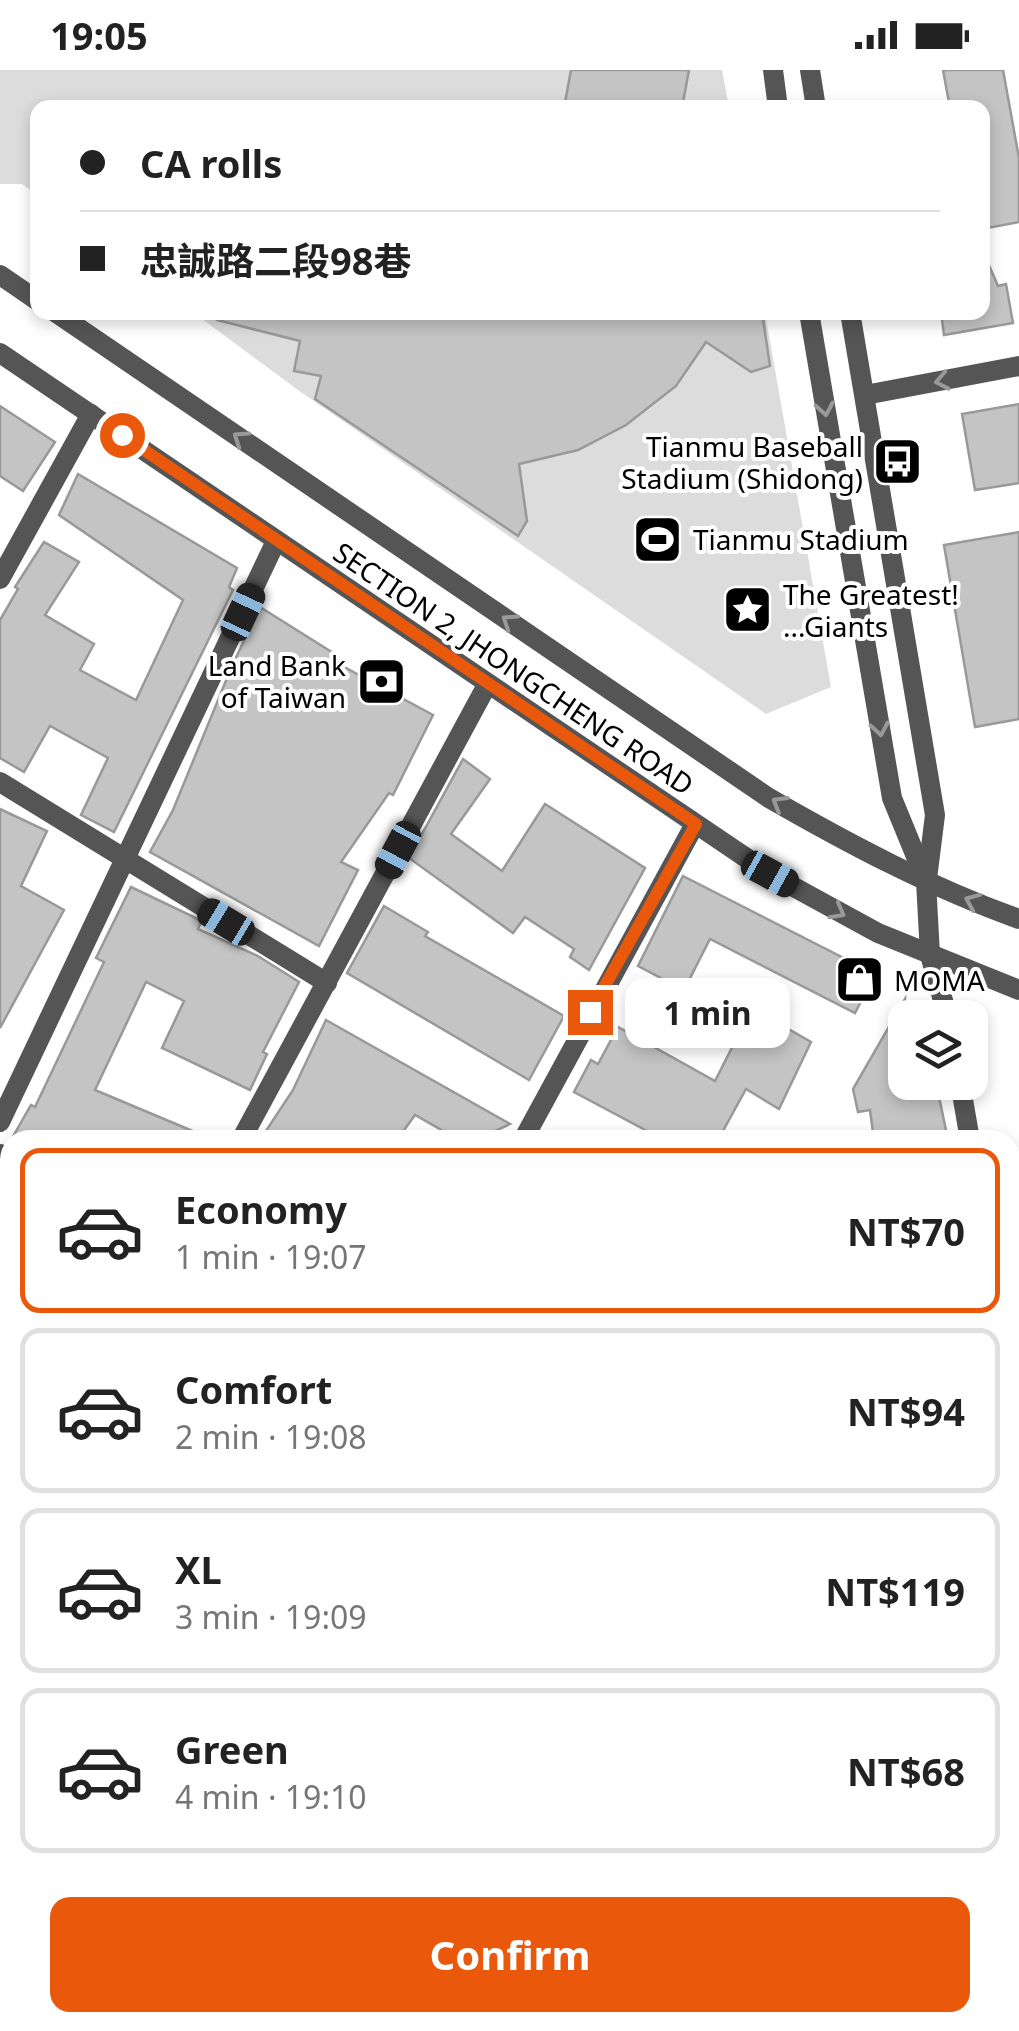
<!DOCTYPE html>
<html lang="en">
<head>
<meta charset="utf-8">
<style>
	body { margin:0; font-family:"Noto Sans","Noto Sans TC",sans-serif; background:#f2f2f2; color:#222; height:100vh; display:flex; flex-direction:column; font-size:38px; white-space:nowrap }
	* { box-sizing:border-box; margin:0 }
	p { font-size:32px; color:#767676 }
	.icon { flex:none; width:55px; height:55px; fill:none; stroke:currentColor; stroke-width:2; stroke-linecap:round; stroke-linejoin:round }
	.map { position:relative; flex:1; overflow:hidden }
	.sheet { position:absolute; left:0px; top:1060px; width:1020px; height:902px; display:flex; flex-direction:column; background:#fff; border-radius:30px 30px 0 0; box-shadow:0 5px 15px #0003 }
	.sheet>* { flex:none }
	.guide { position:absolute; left:30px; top:30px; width:960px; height:220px; border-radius:20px; box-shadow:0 5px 15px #0003; display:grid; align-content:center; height:220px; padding:0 50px; background:#fff }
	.fabs { position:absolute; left:888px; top:930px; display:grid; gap:20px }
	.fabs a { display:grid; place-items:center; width:100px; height:100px; border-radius:20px; background:#fff; box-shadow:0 5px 15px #0003; font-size:50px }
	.end { position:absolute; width:45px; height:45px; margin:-22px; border:12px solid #ea580c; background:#fff; box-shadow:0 0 0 5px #fff }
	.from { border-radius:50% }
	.bubble { position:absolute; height:70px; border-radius:20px; background:#fff; box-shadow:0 5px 15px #0003; font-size:32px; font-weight:700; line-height:70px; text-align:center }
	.car { position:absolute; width:30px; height:60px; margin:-30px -15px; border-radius:12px; box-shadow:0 0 8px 2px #0007; background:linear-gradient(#222 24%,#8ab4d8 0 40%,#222 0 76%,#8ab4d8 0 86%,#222 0) }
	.guide b { display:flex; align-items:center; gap:35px; height:95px; font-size:38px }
	.guide b+b { border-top:2px solid #e0e0e0 }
	.guide i { width:25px; height:25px; background:#222 }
	ul { padding:18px 0 0; list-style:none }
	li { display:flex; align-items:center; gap:30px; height:165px; margin:0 20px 15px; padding:0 30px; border:5px solid #e0e0e0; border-radius:20px }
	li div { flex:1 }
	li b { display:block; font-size:38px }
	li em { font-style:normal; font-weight:700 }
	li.on { border-color:#ea580c }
	li>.icon { width:90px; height:90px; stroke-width:1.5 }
	.primary-button { display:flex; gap:20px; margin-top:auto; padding:20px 50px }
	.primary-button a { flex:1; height:115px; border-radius:20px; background:#ea580c; color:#fff; font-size:40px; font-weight:700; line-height:115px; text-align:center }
	.status { display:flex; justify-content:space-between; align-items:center; height:70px; padding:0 50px; background:#fff; direction:ltr }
	.status svg { height:28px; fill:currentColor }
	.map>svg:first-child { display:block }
</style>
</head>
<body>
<div class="status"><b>19:05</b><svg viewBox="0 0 49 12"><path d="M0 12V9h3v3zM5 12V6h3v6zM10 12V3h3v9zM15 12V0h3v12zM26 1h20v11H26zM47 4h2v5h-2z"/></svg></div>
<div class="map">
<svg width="1019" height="1961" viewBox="0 0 1019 1961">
	<rect width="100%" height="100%" fill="#fff"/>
	<g fill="#dcdcdc">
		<path d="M 0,0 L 722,0 L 729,37 L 38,38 L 37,125 L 22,114 L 0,114 Z"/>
		<path d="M 194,243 L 765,243 L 831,617 L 766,644 L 298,320 Z"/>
	</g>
	<path fill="#a3a3a3" d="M 812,1952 L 924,1952 L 932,1957 L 930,1961 L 808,1961 Z"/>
	<g fill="#c4c4c4" stroke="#999" stroke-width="2.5">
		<path d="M 571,0 L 689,0 L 682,38 L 564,38 Z"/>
		<path d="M 943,0 L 1003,0 L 1019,88 L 1019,152 L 982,159 L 982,38 L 950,38 Z"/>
		<path d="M 982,179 L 998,216 L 1006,214 L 1013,253 L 944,265 L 941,242 L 982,242 Z"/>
		<path d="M 218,242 L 762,242 L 770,296 L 751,302 L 706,272 L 676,316 L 626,355 L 578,380 L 519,394 L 527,451 L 518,466 L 315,329 L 321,306 L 294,301 L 300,271 L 217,250 Z"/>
		<path d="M 1019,334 L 1019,413 L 975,420 L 962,344 Z"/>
		<path d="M 0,336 L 55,372 L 23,421 L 0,406 Z"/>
		<path d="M 78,404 L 237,498 L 229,517 L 233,520 L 114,762 L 81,745 L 108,688 L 50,656 L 24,702 L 0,688 L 0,550 L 18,519 L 15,517 L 44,472 L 79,492 L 45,545 L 94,574 L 80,600 L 136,630 L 183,530 L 59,445 Z"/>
		<path d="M 1019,462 L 1019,649 L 975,657 L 944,475 Z"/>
		<path d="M 260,537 L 338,586 L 335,592 L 433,645 L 393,725 L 389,723 L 341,792 L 358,800 L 319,876 L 150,782 L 173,740 L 232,596 Z"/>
		<path d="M 463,689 L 490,709 L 451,764 L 502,801 L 545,734 L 645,798 L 589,900 L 570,887 L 574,879 L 525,847 L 513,863 L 409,788 Z"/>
		<path d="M 0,739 L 47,761 L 21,816 L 64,840 L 0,958 Z"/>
		<path d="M 683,806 L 875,904 L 855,943 L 710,869 L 684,920 L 638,896 Z"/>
		<path d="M 131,817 L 194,847 L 201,852 L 198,859 L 258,886 L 299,912 L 263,982 L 267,984 L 250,1020 L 162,978 L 184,931 L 146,912 L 95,1020 L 214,1070 L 11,1070 L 31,1035 L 35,1037 L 104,892 L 96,888 Z"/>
		<path d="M 384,836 L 428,862 L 425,866 L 564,946 L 529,1010 L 347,903 Z"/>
		<path d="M 905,929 L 905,1012 L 936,1012 L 948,1070 L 874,1070 L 870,1040 L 858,1042 L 853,1019 Z"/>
		<path d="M 752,938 L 811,972 L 779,1039 L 746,1019 L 718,1070 L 664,1070 L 574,1022 L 591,990 L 598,994 L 618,957 L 715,1011 Z"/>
		<path d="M 326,950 L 510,1054 L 476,1070 L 459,1070 L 415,1045 L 397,1070 L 260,1070 L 293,1020 Z"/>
	</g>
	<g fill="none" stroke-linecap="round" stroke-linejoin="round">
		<g stroke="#555" stroke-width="20">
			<path d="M 865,325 L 1019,296"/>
			<path d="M 0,509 L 91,344"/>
			<path d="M 0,712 L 327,913"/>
			<path d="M 926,811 L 930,885 L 948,948"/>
			<path d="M 960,1012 L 970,1070"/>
			<path d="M 0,1052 L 276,471"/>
			<path d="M 241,1070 L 487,615"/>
			<path d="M 523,1070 L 695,754"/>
			<path d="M 0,1084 L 10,1090"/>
			<path d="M 1010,1247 L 1019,1247"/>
			<path d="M 1010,1336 L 1019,1397"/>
			<path d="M 0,1442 L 10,1437"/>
			<path d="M 0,1593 L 10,1589"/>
			<path d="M 1010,1598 L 1019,1602"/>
			<path d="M 1010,1671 L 1019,1662"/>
			<path d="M 0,1903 L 10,1908"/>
			<path d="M 101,1952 L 119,1961"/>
			<path d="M 593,1952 L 594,1961"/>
		</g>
		<g stroke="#555" stroke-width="20">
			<path d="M 773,0 L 778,38"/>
			<path d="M 810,0 L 816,38"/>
			<path d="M 0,205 L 38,231"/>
			<path d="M 55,242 L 769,728 C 849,774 932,818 1019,849"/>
			<path d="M 809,242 L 892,728 L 926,811"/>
			<path d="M 850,242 L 935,745 L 927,809"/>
			<path d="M 0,283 L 770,804 L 878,863 L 1019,920"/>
		</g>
	</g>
	<defs><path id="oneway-chevron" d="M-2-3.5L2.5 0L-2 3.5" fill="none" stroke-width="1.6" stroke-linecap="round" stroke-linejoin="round" transform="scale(2.5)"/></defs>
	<g stroke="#999">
		<use href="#oneway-chevron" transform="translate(942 311) rotate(169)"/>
		<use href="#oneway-chevron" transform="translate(825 339) rotate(80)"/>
		<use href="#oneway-chevron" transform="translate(240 368) rotate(-146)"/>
		<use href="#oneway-chevron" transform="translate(509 551) rotate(-146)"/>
		<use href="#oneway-chevron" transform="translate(880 659) rotate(80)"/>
		<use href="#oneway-chevron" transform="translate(779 733) rotate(-149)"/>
		<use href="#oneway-chevron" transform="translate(972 831) rotate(-157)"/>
		<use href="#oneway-chevron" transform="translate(838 842) rotate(29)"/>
	</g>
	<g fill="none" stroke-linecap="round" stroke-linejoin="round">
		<path stroke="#ea580c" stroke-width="12" d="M 122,365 L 696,754 L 590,942"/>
	</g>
	<defs>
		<symbol id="bus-square" viewBox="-11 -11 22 22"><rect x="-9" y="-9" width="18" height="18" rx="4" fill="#000" stroke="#fff"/><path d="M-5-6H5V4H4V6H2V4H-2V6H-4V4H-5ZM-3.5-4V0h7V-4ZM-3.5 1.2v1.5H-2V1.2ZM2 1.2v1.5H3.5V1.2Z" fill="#fff"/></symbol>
		<symbol id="stadium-square" viewBox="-11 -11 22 22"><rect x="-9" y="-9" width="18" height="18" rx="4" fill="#000" stroke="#fff"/><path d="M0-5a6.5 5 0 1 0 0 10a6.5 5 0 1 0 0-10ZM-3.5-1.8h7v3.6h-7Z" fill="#fff"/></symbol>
		<symbol id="sight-square" viewBox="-11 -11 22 22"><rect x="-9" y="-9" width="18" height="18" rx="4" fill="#000" stroke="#fff"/><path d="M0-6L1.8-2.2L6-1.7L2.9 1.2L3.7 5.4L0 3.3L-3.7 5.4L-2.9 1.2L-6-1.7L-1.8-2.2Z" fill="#fff"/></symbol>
		<symbol id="bank-square" viewBox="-11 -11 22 22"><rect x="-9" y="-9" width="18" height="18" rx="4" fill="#000" stroke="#fff"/><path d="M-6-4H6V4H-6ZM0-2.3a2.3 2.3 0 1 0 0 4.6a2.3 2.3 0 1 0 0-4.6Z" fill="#fff"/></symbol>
		<symbol id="shop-square" viewBox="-11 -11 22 22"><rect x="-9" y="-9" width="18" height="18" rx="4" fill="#000" stroke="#fff"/><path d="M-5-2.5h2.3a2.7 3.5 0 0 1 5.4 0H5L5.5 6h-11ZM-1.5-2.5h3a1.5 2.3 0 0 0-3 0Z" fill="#fff"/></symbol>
	</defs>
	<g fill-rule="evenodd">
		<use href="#bus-square" x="870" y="364" width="55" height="55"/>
		<use href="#stadium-square" x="630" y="442" width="55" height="55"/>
		<use href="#sight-square" x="720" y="512" width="55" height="55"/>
		<use href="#bank-square" x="354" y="584" width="55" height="55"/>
		<use href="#shop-square" x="832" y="882" width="55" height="55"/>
	</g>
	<g text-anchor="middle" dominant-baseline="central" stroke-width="8" stroke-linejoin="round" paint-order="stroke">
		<g font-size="28" fill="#000" stroke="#fff" text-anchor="start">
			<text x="863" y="376" text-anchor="end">Tianmu Baseball<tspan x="863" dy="32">Stadium (Shidong)</tspan></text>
			<text x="693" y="469">Tianmu Stadium</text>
			<text x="783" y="524">The Greatest!<tspan x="783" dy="32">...Giants</tspan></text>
			<text x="346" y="595" text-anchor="end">Land Bank<tspan x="346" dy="32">of Taiwan</tspan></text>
			<text x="894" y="910">MOMA</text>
		</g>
		<g font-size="28" fill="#000" stroke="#fff">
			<text transform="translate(514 598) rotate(34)">SECTION 2, JHONGCHENG ROAD</text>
		</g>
	</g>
</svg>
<div class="fabs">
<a><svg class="icon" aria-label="layers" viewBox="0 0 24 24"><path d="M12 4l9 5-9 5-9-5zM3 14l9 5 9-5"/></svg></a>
</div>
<i class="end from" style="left:122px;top:365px"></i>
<i class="end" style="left:590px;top:942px"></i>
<div class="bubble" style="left:625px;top:908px;width:165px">1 min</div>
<i class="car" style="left:243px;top:542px;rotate:25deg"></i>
<i class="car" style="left:398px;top:780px;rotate:208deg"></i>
<i class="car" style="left:770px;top:804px;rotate:119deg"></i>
<i class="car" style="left:226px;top:852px;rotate:301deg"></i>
<div class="guide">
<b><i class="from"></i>CA rolls</b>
<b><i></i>忠誠路二段98巷</b>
</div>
<section class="sheet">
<ul>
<li class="on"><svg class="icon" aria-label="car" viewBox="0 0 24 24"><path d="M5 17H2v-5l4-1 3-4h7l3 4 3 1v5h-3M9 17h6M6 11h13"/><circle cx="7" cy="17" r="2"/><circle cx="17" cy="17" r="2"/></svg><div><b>Economy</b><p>1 min · 19:07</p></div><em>NT$70</em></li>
<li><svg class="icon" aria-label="car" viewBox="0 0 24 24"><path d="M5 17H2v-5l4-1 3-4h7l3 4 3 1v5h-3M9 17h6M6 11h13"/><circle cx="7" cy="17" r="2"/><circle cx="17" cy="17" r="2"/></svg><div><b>Comfort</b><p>2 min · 19:08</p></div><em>NT$94</em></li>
<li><svg class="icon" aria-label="car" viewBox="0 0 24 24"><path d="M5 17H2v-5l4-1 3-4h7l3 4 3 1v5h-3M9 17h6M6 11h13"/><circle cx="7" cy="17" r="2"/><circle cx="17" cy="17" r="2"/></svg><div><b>XL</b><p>3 min · 19:09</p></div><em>NT$119</em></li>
<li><svg class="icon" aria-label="car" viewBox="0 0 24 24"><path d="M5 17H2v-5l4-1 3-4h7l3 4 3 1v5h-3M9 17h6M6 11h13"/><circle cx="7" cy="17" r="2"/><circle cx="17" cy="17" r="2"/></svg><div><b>Green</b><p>4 min · 19:10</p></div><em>NT$68</em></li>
</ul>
<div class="primary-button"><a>Confirm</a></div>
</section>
</div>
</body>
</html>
